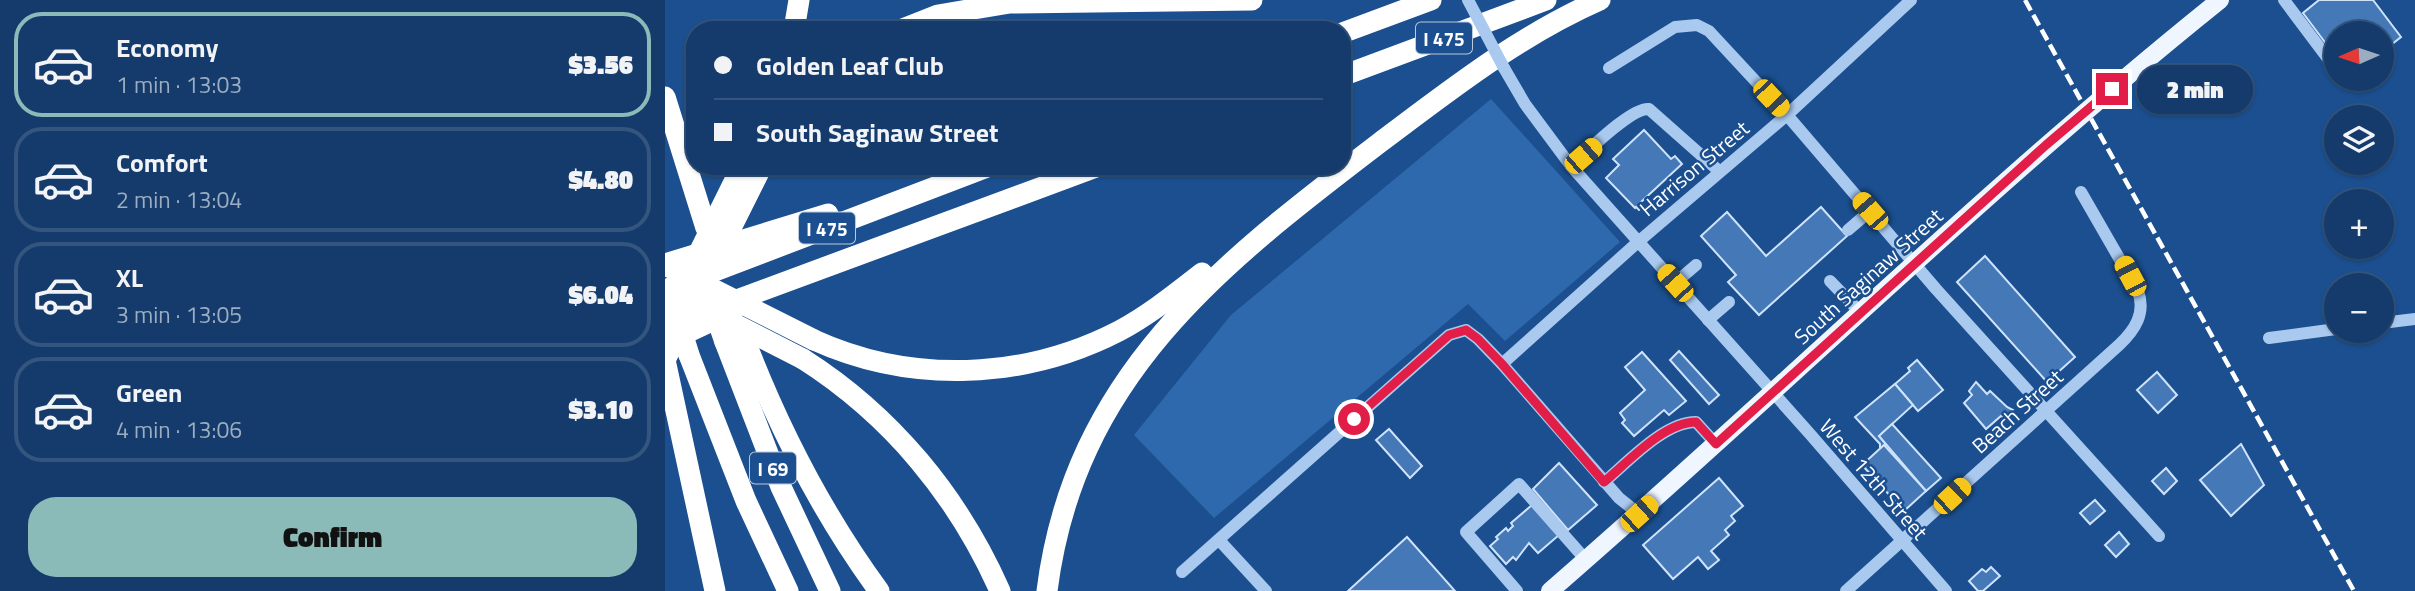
<!DOCTYPE html>
<html lang="en">
<head>
<meta charset="utf-8">
<style>
	body { margin:0; font-family:"Titillium Web",sans-serif; background:#214673; color:#f1f3f6; height:100vh; display:flex; flex-direction:column; font-size:26px; white-space:nowrap }
	* { box-sizing:border-box; margin:0 }
	p { font-size:23px; color:#9dadc1 }
	.icon { flex:none; width:38px; height:38px; fill:none; stroke:currentColor; stroke-width:2; stroke-linecap:round; stroke-linejoin:round }
	.map { position:relative; flex:1; overflow:hidden }
	.drawer { display:flex; flex-direction:column; background:#143b6b; width:665px }
	.drawer>* { flex:none }
	.guide { position:absolute; left:21px; top:21px; width:665px; height:154px; border-radius:28px; box-shadow:0 2px 5px #0004,0 0 0 2px #33557e; display:grid; align-content:center; height:154px; padding:0 28px; background:#143b6b }
	.needle { width:46px; rotate:267deg }
	.controls { position:absolute; left:1659px; top:21px; display:grid; gap:14px }
	.controls a { display:grid; place-items:center; width:70px; height:70px; border-radius:50%; background:#143b6b; box-shadow:0 2px 5px #0004,0 0 0 2px #33557e; font-size:35px }
	.end { position:absolute; width:32px; height:32px; margin:-16px; border:9px solid #e11d48; background:#fff; box-shadow:0 0 0 4px #fff }
	.from { border-radius:50% }
	.bubble { position:absolute; height:49px; border-radius:24px; background:#143b6b; box-shadow:0 2px 5px #0004,0 0 0 2px #33557e; font-size:23px; font-weight:800; line-height:49px; text-align:center }
	.car { position:absolute; width:21px; height:42px; margin:-21px -10px; border-radius:9px; box-shadow:0 0 5px 2px #0007; background:linear-gradient(#f5c518 24%,#345 0 40%,#f5c518 0 76%,#345 0 86%,#f5c518 0) }
	.guide b { display:flex; align-items:center; gap:24px; height:66px; font-size:26px }
	.guide b+b { border-top:2px solid #33557e }
	.guide i { width:18px; height:18px; background:#f1f3f6 }
	ul { padding:12px 0 0; list-style:none }
	li { display:flex; align-items:center; gap:21px; height:105px; margin:0 14px 10px; padding:0 14px; border:4px solid #33557e; border-radius:28px }
	li div { flex:1 }
	li b { display:block; font-size:26px }
	li em { font-style:normal; font-weight:800 }
	li.selected { border-color:#8bbbb9 }
	li>.icon { width:63px; height:63px; stroke-width:1.5 }
	.primary-button { display:flex; gap:14px; margin-top:auto; padding:14px 28px }
	.primary-button a { flex:1; height:80px; border-radius:28px; background:#8bbbb9; color:#111; font-size:28px; font-weight:800; line-height:80px; text-align:center }
	main { display:flex; flex:1; min-height:0 }
	.map>svg:first-child { display:block }
</style>
</head>
<body>
<main>
<section class="drawer">
<ul>
<li class="selected"><svg class="icon" aria-label="car" viewBox="0 0 24 24"><path d="M5 17H2v-5l4-1 3-4h7l3 4 3 1v5h-3M9 17h6M6 11h13"/><circle cx="7" cy="17" r="2"/><circle cx="17" cy="17" r="2"/></svg><div><b>Economy</b><p>1 min · 13:03</p></div><em>$3.56</em></li>
<li><svg class="icon" aria-label="car" viewBox="0 0 24 24"><path d="M5 17H2v-5l4-1 3-4h7l3 4 3 1v5h-3M9 17h6M6 11h13"/><circle cx="7" cy="17" r="2"/><circle cx="17" cy="17" r="2"/></svg><div><b>Comfort</b><p>2 min · 13:04</p></div><em>$4.80</em></li>
<li><svg class="icon" aria-label="car" viewBox="0 0 24 24"><path d="M5 17H2v-5l4-1 3-4h7l3 4 3 1v5h-3M9 17h6M6 11h13"/><circle cx="7" cy="17" r="2"/><circle cx="17" cy="17" r="2"/></svg><div><b>XL</b><p>3 min · 13:05</p></div><em>$6.04</em></li>
<li><svg class="icon" aria-label="car" viewBox="0 0 24 24"><path d="M5 17H2v-5l4-1 3-4h7l3 4 3 1v5h-3M9 17h6M6 11h13"/><circle cx="7" cy="17" r="2"/><circle cx="17" cy="17" r="2"/></svg><div><b>Green</b><p>4 min · 13:06</p></div><em>$3.10</em></li>
</ul>
<div class="primary-button"><a>Confirm</a></div>
</section>
<div class="map">
<svg width="1750" height="591" viewBox="0 0 1750 591">
	<rect width="100%" height="100%" fill="#1b4f8f"/>
	<path fill="#2e69ad" d="M 826,99 L 955,242 L 840,341 L 803,304 L 549,518 L 469,435 L 566,315 Z"/>
	<g fill="#4478b7" stroke="#cfe3fa" stroke-width="2">
		<path d="M 1654,0 L 1708,0 L 1736,37 L 1717,52 L 1717,33 L 1671,33 L 1671,57 L 1638,13 Z"/>
		<path d="M 979,130 L 1006,159 L 1010,156 L 1017,164 L 975,203 L 979,206 L 974,210 L 971,207 L 970,208 L 941,178 L 954,165 L 948,159 Z"/>
		<path d="M 1156,207 L 1182,236 L 1094,315 L 1063,282 L 1071,275 L 1036,236 L 1062,212 L 1101,256 Z"/>
		<path d="M 1320,256 L 1410,357 L 1382,382 L 1292,282 Z"/>
		<path d="M 1014,351 L 1054,395 L 1044,404 L 1005,360 Z"/>
		<path d="M 977,352 L 1021,401 L 1004,415 L 999,410 L 969,436 L 957,423 L 960,420 L 955,413 L 980,390 L 960,367 Z"/>
		<path d="M 1252,360 L 1278,390 L 1253,411 L 1230,384 L 1245,371 L 1243,368 Z"/>
		<path d="M 1492,372 L 1512,395 L 1493,413 L 1472,390 Z"/>
		<path d="M 1311,382 L 1322,394 L 1325,391 L 1342,407 L 1348,410 L 1345,419 L 1336,416 L 1321,429 L 1299,403 L 1307,395 L 1304,391 Z"/>
		<path d="M 1230,384 L 1248,405 L 1214,436 L 1221,444 L 1215,449 L 1215,444 L 1190,417 Z"/>
		<path d="M 1227,424 L 1276,478 L 1261,491 L 1214,436 Z"/>
		<path d="M 724,429 L 757,466 L 745,478 L 711,440 Z"/>
		<path d="M 1576,444 L 1599,485 L 1566,516 L 1535,480 Z"/>
		<path d="M 1219,445 L 1261,491 L 1239,511 L 1197,465 Z"/>
		<path d="M 894,463 L 932,505 L 903,530 L 868,489 Z"/>
		<path d="M 1501,468 L 1512,481 L 1499,494 L 1487,481 Z"/>
		<path d="M 1054,478 L 1078,506 L 1066,516 L 1070,521 L 1060,530 L 1064,535 L 1046,551 L 1054,560 L 1043,569 L 1033,557 L 1008,579 L 978,545 Z"/>
		<path d="M 1430,500 L 1440,511 L 1425,524 L 1415,513 Z"/>
		<path d="M 867,505 L 894,535 L 873,553 L 864,543 L 851,560 L 848,557 L 841,564 L 825,546 L 833,539 L 831,537 L 841,528 L 843,531 L 848,526 L 846,523 Z"/>
		<path d="M 1454,532 L 1464,544 L 1451,557 L 1440,545 Z"/>
		<path d="M 742,537 L 790,591 L 683,591 Z"/>
		<path d="M 1326,567 L 1335,576 L 1318,591 L 1313,591 L 1304,581 L 1317,569 L 1321,572 Z"/>
	</g>
	<g fill="none" stroke-linecap="round" stroke-linejoin="round">
		<g stroke="#a9c9ee" stroke-width="12">
			<path d="M 1619,0 L 1670,68"/>
			<path d="M 839,68 L 860,104 L 906,166 L 1145,434 L 1281,591"/>
			<path d="M 944,68 L 1010,27 L 1032,25 L 1044,31 L 1122,115 L 1271,289 L 1494,536"/>
			<path d="M 906,166 C 921,153 966,107 984,109 L 1054,171"/>
			<path d="M 1183,230 L 1205,211"/>
			<path d="M 1165,281 L 1196,313"/>
			<path d="M 1010,283 L 1031,265"/>
			<path d="M 1043,320 L 1064,302"/>
			<path d="M 1717,323 L 1750,319"/>
			<path d="M 1604,338 L 1671,329"/>
			<path d="M 837,364 L 973,242 L 1122,115 L 1246,0"/>
			<path d="M 939,482 C 963,462 999,422 1031,422 L 1051,444"/>
			<path d="M 554,540 L 601,591"/>
			<path d="M 517,572 L 784,335 L 801,330 L 813,339 L 837,364 L 954,498 L 974,514"/>
			<path d="M 852,591 L 801,532 L 854,484 L 921,560"/>
			<path d="M 1181,591 L 1454,345 C 1470,330 1481,313 1473,291 L 1416,192"/>
		</g>
		<path stroke="#f0f6ff" stroke-width="18" d="M 885,591 C 1110,396 1323,186 1555,0"/>
		<g stroke="#fff" stroke-width="21">
			<path d="M 129,30 L 134,0"/>
			<path d="M 235,30 L 273,15 L 345,3 L 587,0"/>
			<path d="M 677,33 L 766,0"/>
			<path d="M 677,76 L 881,0"/>
			<path d="M 0,97 L 41,228"/>
			<path d="M 0,264 L 163,214"/>
			<path d="M 0,290 L 325,166"/>
			<path d="M 58,305 L 434,166"/>
			<path d="M 79,338 C 113,427 157,513 214,591"/>
			<path d="M 149,340 C 246,384 359,380 454,331 C 484,315 510,294 537,273"/>
			<path d="M 2,342 L 68,311"/>
			<path d="M 60,342 L 116,487 L 165,591"/>
			<path d="M 24,355 L 81,501 L 123,591"/>
			<path d="M 138,359 C 226,415 293,496 335,591"/>
			<path d="M 0,360 L 50,591"/>
			<path d="M 382,591 C 409,377 553,266 713,144 C 784,91 853,36 935,0"/>
		</g>
		<path stroke="#fff" stroke-width="4.5" stroke-dasharray="12 5" stroke-linecap="butt" d="M 1360,0 L 1689,591"/>
		<path stroke="#a9c9ee" stroke-width="12" d="M 803,0 L 839,68"/>
		<g stroke="#fff" stroke-width="21">
			<path d="M 0,265 L 149,340"/>
			<path d="M 19,298 L 138,359"/>
			<path d="M 48,307 L 60,342"/>
			<path d="M 0,321 L 77,166"/>
			<path d="M 14,323 L 24,355"/>
			<path d="M 0,360 L 97,166"/>
		</g>
	</g>
	<g fill="none" stroke-linecap="round" stroke-linejoin="round">
		<path stroke="#e11d48" stroke-width="9" d="M 689,419 L 784,335 L 801,330 L 813,339 L 837,364 L 939,482 C 963,462 999,422 1031,422 L 1051,444 L 1381,145 L 1447,89"/>
	</g>
	<g text-anchor="middle" dominant-baseline="central" stroke-width="5" stroke-linejoin="round" paint-order="stroke">
		<g fill="#1b4f8f" stroke="#bbcadd" stroke-width="2">
			<rect x="751" y="22.5" width="56" height="31" rx="5"/>
			<rect x="134" y="212.5" width="56" height="31" rx="5"/>
			<rect x="85" y="452.5" width="46" height="31" rx="5"/>
		</g>
		<g font-size="19" font-weight="bold" fill="#fff">
			<text x="779" y="38">I 475</text>
			<text x="162" y="228">I 475</text>
			<text x="108" y="468">I 69</text>
		</g>
		<g font-size="21" fill="#fff" stroke="#1b4f8f">
			<text transform="translate(1029 168) rotate(-40)">Harrison Street</text>
			<text transform="translate(1203 276) rotate(-42)">South Saginaw Street</text>
			<text transform="translate(1352 411) rotate(-42)">Beach Street</text>
			<text transform="translate(1209 479) rotate(49)">West 12th Street</text>
		</g>
	</g>
</svg>
<div class="controls">
<a><svg class="needle" viewBox="-14 -14 28 28"><path d="M0-13l5 13h-10z" fill="#e53935"/><path d="M0 13l5-13h-10z" fill="#9dadc1"/></svg></a>
<a><svg class="icon" aria-label="layers" viewBox="0 0 24 24"><path d="M12 4l9 5-9 5-9-5zM3 14l9 5 9-5"/></svg></a>
<a>+</a>
<a>−</a>
</div>
<i class="end from" style="left:689px;top:419px"></i>
<i class="end" style="left:1447px;top:89px"></i>
<div class="bubble" style="left:1472px;top:65px;width:116px">2 min</div>
<i class="car" style="left:1106px;top:98px;rotate:137deg"></i>
<i class="car" style="left:918px;top:156px;rotate:49deg"></i>
<i class="car" style="left:1205px;top:211px;rotate:319deg"></i>
<i class="car" style="left:1465px;top:276px;rotate:332deg"></i>
<i class="car" style="left:1010px;top:283px;rotate:318deg"></i>
<i class="car" style="left:1287px;top:496px;rotate:47deg"></i>
<i class="car" style="left:974px;top:514px;rotate:48deg"></i>
<div class="guide">
<b><i class="from"></i>Golden Leaf Club</b>
<b><i></i>South Saginaw Street</b>
</div>
</div>
</main>
</body>
</html>
